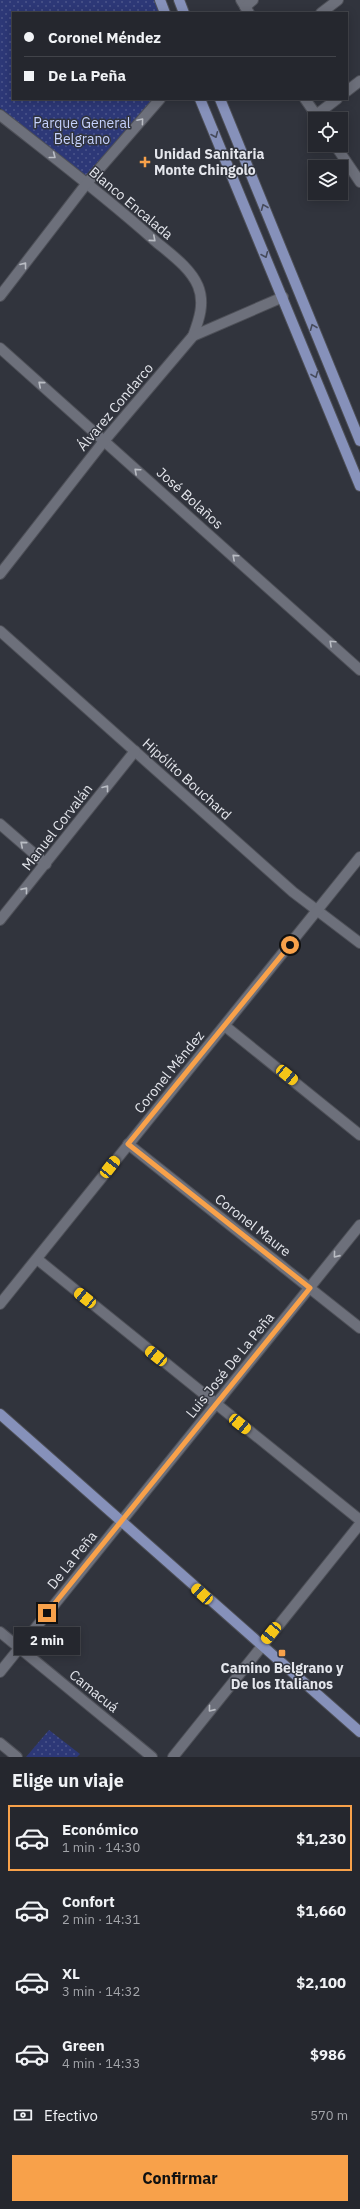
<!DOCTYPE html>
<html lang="es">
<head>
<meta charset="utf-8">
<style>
	body { margin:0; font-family:"IBM Plex Sans",sans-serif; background:#2d2f36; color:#f1f3f6; height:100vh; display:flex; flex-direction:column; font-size:15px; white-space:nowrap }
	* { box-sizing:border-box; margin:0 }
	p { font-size:13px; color:#a3a5aa }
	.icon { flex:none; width:22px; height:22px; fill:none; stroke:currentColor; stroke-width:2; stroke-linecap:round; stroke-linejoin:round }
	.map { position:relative; height:1757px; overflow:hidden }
	.details { display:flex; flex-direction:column; background:#25272e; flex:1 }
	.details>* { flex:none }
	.guide { position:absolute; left:12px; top:12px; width:336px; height:88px; border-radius:0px; box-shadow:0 2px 10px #0003,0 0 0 1px #42444a; display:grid; align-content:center; height:88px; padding:0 12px; background:#25272e }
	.buttons { position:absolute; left:308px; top:112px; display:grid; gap:8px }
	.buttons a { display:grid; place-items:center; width:40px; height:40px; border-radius:0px; background:#25272e; box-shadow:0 2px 10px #0003,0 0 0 1px #42444a; font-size:20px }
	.end { position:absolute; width:18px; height:18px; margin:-9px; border:5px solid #f8a14a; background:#111; box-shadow:0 0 0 2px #111 }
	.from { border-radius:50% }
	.bubble { position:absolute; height:28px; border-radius:0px; background:#25272e; box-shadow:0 2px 10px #0003,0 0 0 1px #42444a; font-size:13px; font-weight:700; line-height:28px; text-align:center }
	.car { position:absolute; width:12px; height:24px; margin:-12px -6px; border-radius:5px; box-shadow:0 0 3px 1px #0007; background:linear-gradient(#f5c518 24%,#345 0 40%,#f5c518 0 76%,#345 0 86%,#f5c518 0) }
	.guide b { display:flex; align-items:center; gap:14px; height:38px; font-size:15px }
	.guide b+b { border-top:1px solid #42444a }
	.guide i { width:10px; height:10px; background:#f1f3f6 }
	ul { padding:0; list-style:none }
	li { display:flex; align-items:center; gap:12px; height:66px; margin:0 8px 6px; padding:0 4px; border:2px solid transparent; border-radius:0px }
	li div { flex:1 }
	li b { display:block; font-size:15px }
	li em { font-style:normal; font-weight:700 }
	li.active { border-color:#f8a14a }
	li>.icon { width:36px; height:36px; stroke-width:1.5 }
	h2 { padding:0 12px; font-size:18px; line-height:48px }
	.pay { display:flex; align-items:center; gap:10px; height:44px; padding:0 12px; font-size:15px }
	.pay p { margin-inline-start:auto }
	.cta { display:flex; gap:8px; margin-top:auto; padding:8px 12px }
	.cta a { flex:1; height:46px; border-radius:0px; background:#f8a14a; color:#111; font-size:16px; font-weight:700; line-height:46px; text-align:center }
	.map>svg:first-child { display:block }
</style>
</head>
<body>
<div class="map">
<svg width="360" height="1757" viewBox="0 0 360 1757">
	<defs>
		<pattern id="park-dots" width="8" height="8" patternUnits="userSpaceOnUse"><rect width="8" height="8" fill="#2d3877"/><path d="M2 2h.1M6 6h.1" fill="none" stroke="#4b558a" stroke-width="1.8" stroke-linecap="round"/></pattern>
	</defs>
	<rect width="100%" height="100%" fill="#31343d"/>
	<g fill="url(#park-dots)">
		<path d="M 0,0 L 155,0 L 160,13 L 13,13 L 13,99 L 155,99 L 85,176 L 0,108 Z"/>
		<path d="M 49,1730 L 80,1754 L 77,1757 L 26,1757 Z"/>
	</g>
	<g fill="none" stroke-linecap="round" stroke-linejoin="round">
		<defs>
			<g id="minor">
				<path d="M 241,0 L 249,13"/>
				<path d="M 245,7 L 253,0"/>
				<path d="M 321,13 L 338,0"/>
				<path d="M 347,91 L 360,81"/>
				<path d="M 305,99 L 319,119"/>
				<path d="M 0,115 C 52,156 105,196 154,240 C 169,253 190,267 198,286 C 205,303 199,320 193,336"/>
				<path d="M 316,115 L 337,99"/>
				<path d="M 335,145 L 360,182"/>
				<path d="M 0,296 L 87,183 L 160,99"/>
				<path d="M 0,348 L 360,670"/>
				<path d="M 0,574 L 104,441 L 193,336 L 283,297"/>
				<path d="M 0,631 L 293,892 L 360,943"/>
				<path d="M 0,824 L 46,864"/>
				<path d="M 0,920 L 135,751"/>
				<path d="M 225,1026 L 360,1135"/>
				<path d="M 128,1144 L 360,1328"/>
				<path d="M 37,1259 L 360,1520"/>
				<path d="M 0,1304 L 360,857"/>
				<path d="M 0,1632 L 152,1757"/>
				<path d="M 0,1672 L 360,1225"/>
				<path d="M 0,1743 L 17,1757"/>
				<path d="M 173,1757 L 360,1524"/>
			</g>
			<g id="major">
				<path d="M 160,0 L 165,13"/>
				<path d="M 179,0 L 184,13"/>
				<path d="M 200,99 L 360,486"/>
				<path d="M 220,99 L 360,441"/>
				<path d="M 0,1414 L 360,1732"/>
			</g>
		</defs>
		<use href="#minor" stroke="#4e5058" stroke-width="12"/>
		<use href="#major" stroke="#4e5058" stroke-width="12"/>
		<use href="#minor" stroke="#6d707b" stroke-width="10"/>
		<use href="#major" stroke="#8691ba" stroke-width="10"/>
	</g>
	<defs><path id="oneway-chevron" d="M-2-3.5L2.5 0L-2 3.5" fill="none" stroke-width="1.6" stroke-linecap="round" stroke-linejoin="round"/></defs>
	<g stroke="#babdc4">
		<use href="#oneway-chevron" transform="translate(141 121) rotate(-50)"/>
		<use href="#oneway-chevron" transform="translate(53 156) rotate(38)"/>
		<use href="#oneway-chevron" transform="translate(153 239) rotate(41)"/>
		<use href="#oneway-chevron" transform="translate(24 265) rotate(-52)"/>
		<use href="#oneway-chevron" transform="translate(41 384) rotate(-139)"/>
		<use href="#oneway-chevron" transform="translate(137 471) rotate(-138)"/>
		<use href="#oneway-chevron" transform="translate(235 557) rotate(-138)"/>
		<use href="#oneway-chevron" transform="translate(332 643) rotate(-137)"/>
		<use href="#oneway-chevron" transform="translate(106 788) rotate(-52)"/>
		<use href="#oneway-chevron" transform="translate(23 844) rotate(-140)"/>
		<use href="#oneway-chevron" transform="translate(25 890) rotate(-51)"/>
		<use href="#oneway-chevron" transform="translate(336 1255) rotate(129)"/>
		<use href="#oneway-chevron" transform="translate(211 1709) rotate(129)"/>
	</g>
	<g stroke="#464b5c">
		<use href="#oneway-chevron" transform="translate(215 135) rotate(67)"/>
		<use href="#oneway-chevron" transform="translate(264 207) rotate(-112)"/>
		<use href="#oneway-chevron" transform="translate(265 255) rotate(67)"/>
		<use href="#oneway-chevron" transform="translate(313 327) rotate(-112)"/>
		<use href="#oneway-chevron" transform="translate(315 375) rotate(68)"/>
	</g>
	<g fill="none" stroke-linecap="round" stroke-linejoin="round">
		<path stroke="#f8a14a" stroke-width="5" d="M 47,1613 L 310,1288 L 128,1144 L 290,945"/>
	</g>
	<g fill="#f8a14a" stroke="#31343d" stroke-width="1.5">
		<path d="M143 156h4v4h4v4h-4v4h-4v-4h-4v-4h4z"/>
		<rect x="278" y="1649" width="8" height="8" rx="2"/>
	</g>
	<g text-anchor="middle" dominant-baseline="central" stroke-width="3" stroke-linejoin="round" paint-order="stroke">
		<g font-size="14" fill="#c5d1fd" stroke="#31343d">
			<text x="82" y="123">Parque General<tspan x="82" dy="16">Belgrano</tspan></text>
		</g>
		<g font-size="14" font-weight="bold" fill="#e4e6ec" stroke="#31343d" text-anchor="start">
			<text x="154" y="154">Unidad Sanitaria<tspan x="154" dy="16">Monte Chingolo</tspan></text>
			<text x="282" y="1668" text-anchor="middle">Camino Belgrano y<tspan x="282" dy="16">De los Italianos</tspan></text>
		</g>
		<g font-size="14" fill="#e4e6ec" stroke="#31343d">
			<text transform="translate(131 203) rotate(40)">Blanco Encalada</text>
			<text transform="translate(115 407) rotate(-50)">Álvarez Condarco</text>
			<text transform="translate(190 498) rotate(42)">José Bolaños</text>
			<text transform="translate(187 779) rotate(42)">Hipólito Bouchard</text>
			<text transform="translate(57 827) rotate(-52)">Manuel Corvalán</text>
			<text transform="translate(169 1072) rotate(-51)">Coronel Méndez</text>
			<text transform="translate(253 1225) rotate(38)">Coronel Maure</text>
			<text transform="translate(230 1365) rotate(-51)">Luis José De La Peña</text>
			<text transform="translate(72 1560) rotate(-51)">De La Peña</text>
			<text transform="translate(94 1691) rotate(39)">Camacuá</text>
		</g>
	</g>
</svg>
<div class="buttons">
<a><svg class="icon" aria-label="locate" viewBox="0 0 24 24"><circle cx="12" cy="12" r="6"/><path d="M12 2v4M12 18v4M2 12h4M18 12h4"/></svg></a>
<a><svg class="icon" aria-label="layers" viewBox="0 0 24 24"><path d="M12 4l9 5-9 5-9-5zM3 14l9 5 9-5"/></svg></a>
</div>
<i class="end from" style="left:290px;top:945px"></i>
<i class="end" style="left:47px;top:1613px"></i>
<div class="bubble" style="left:14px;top:1627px;width:66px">2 min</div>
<i class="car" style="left:287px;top:1075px;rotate:129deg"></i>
<i class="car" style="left:110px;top:1167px;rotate:38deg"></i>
<i class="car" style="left:85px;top:1298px;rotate:309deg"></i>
<i class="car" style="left:156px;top:1356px;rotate:309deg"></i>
<i class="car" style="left:240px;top:1424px;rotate:129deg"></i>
<i class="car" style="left:202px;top:1594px;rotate:312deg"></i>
<i class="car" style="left:271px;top:1633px;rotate:219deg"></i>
<div class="guide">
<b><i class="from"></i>Coronel Méndez</b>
<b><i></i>De La Peña</b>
</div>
</div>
<section class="details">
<h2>Elige un viaje</h2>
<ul>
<li class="active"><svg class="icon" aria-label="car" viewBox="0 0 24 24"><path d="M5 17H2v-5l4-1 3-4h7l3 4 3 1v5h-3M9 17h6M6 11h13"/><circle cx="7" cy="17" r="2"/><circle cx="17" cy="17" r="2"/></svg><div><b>Económico</b><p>1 min · 14:30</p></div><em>$1,230</em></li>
<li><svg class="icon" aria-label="car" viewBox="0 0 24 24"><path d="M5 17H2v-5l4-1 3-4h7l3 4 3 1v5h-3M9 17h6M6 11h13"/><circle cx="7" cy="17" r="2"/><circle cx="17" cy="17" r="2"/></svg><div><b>Confort</b><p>2 min · 14:31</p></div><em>$1,660</em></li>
<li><svg class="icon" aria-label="car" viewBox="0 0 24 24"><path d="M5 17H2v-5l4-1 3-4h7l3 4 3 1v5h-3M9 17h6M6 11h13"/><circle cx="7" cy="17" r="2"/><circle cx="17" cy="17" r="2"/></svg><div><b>XL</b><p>3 min · 14:32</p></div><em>$2,100</em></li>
<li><svg class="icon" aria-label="car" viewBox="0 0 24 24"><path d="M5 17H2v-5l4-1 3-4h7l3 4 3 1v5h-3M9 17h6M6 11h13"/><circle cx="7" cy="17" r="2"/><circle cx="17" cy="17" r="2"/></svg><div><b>Green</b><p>4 min · 14:33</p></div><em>$986</em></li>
</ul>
<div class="pay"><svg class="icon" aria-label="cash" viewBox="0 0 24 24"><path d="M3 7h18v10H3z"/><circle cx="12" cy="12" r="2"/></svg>Efectivo<p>570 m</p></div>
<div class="cta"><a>Confirmar</a></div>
</section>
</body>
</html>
